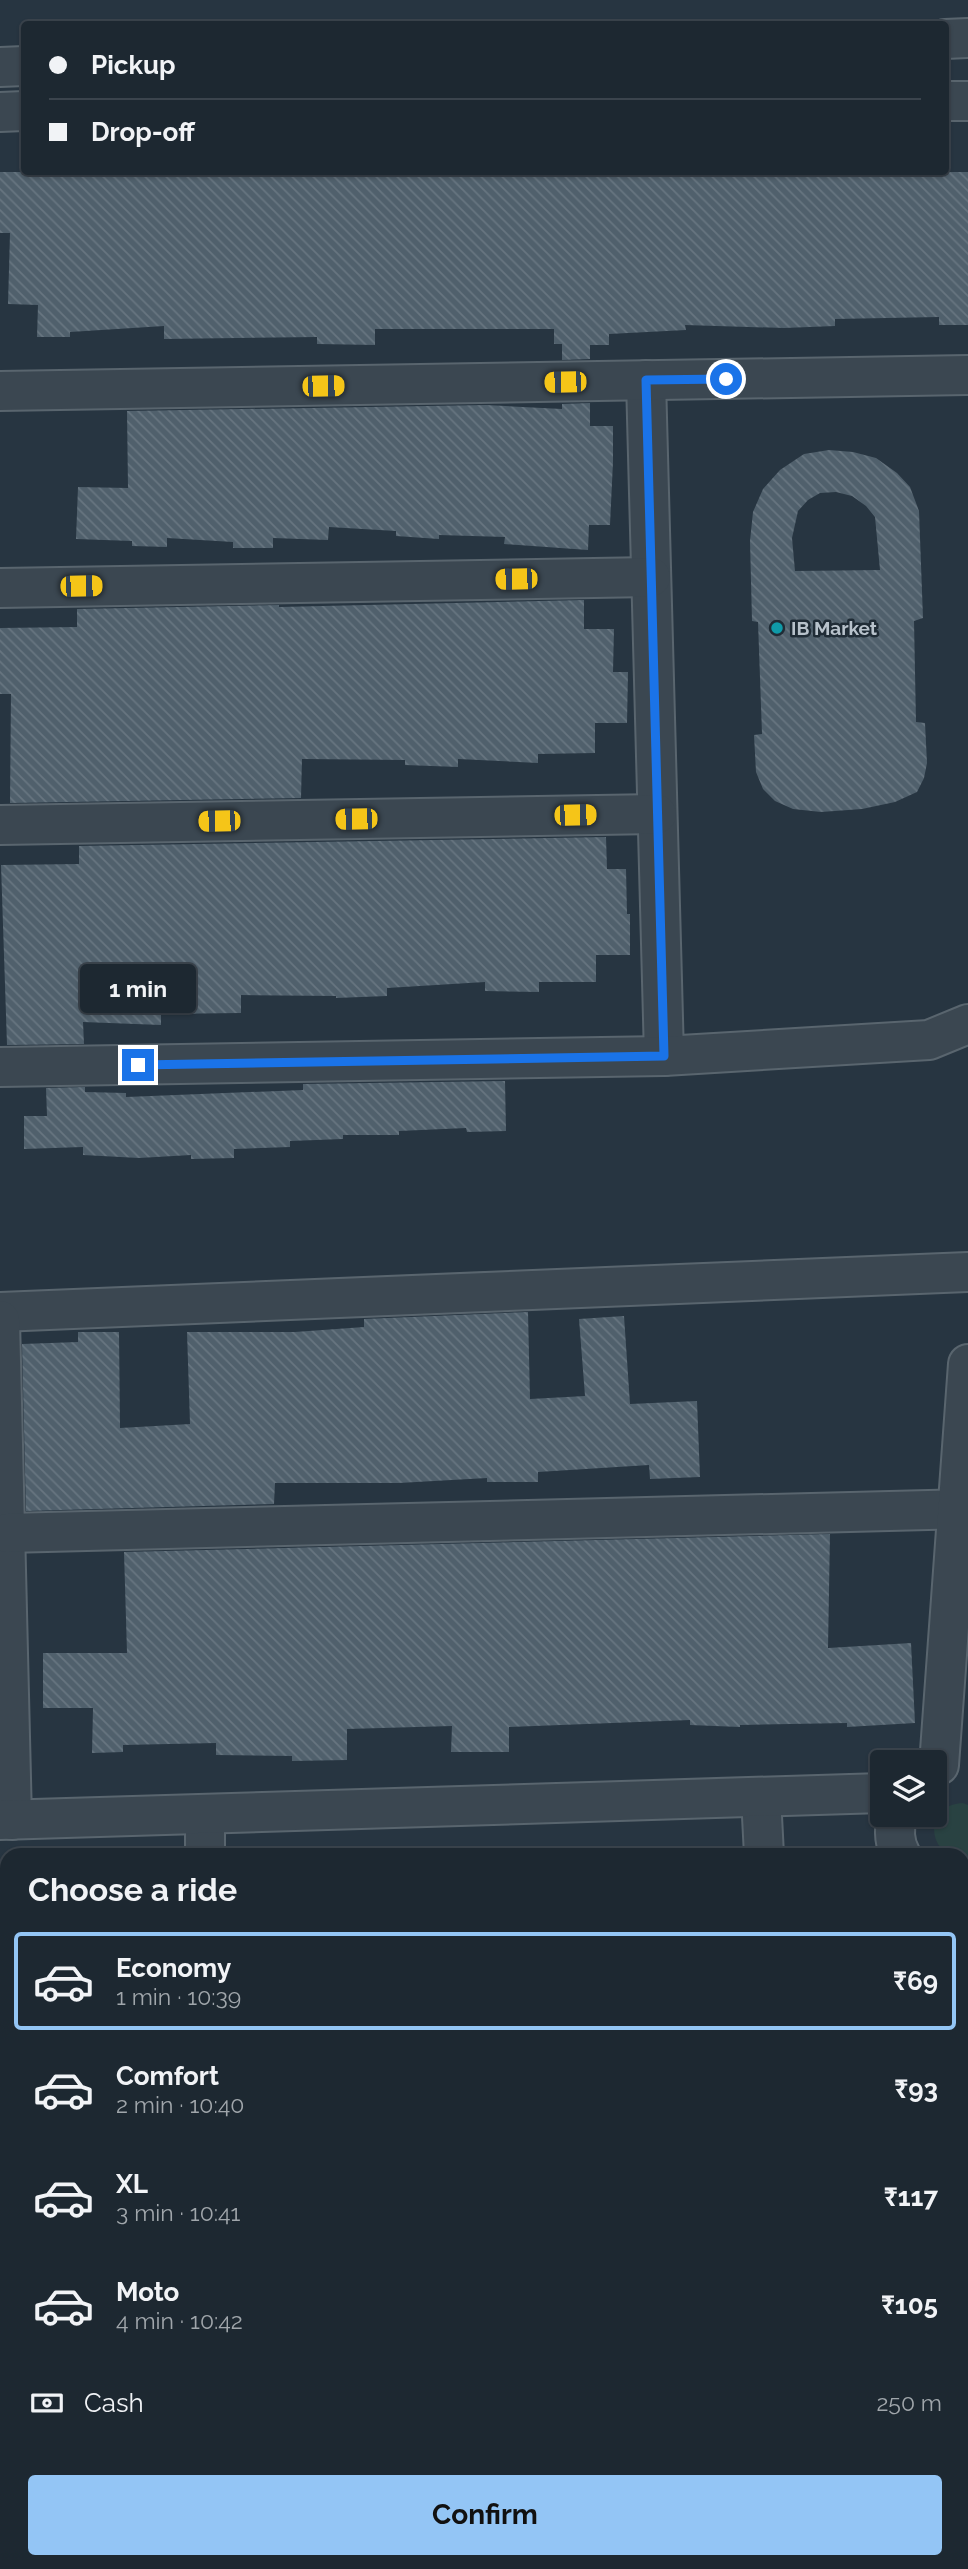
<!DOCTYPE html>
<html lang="en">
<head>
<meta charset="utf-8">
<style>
	body { margin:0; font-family:Raleway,sans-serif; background:#253039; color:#f1f3f6; height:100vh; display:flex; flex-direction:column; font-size:26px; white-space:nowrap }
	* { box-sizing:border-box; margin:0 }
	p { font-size:23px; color:#a0a6ab }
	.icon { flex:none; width:38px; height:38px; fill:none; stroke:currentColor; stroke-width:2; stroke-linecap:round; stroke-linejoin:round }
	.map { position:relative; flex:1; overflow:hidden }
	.details { position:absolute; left:0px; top:1848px; width:970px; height:721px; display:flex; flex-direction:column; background:#1d2831; border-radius:21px 21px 0 0; box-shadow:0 2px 5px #0004,0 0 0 2px #3b444d }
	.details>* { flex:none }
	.banner { position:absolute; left:21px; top:21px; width:928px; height:154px; border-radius:7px; box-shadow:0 2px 5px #0004,0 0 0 2px #3b444d; display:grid; align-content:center; height:154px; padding:0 28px; background:#1d2831 }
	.buttons { position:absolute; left:870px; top:1750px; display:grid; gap:14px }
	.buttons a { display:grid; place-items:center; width:77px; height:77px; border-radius:7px; background:#1d2831; box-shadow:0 2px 5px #0004,0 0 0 2px #3b444d; font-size:35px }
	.end { position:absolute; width:32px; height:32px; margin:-16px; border:9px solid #1a73e8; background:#fff; box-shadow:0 0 0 4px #fff }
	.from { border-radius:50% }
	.bubble { position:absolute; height:49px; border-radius:7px; background:#1d2831; box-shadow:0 2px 5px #0004,0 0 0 2px #3b444d; font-size:23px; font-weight:700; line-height:49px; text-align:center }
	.car { position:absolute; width:21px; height:42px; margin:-21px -10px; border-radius:9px; box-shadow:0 0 5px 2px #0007; background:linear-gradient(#f5c518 24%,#345 0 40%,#f5c518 0 76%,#345 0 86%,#f5c518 0) }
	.banner b { display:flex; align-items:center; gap:24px; height:66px; font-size:26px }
	.banner b+b { border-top:2px solid #3b444d }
	.banner i { width:18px; height:18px; background:#f1f3f6 }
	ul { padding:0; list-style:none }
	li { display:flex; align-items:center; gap:21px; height:98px; margin:0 14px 10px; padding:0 14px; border:4px solid transparent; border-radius:7px }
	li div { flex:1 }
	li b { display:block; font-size:26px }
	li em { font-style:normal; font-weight:700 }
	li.active { border-color:#93c5f5 }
	li>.icon { width:63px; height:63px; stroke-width:1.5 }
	h2 { padding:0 28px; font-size:32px; line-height:84px }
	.pay { display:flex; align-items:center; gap:18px; height:77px; padding:0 28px; font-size:26px }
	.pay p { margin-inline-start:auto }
	.button { display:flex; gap:14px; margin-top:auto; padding:14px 28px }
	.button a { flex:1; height:80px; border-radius:7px; background:#93c5f5; color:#111; font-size:28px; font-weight:700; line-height:80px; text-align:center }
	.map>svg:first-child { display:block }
</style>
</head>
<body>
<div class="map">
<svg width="968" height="2569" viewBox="0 0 968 2569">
	<defs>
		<pattern id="building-back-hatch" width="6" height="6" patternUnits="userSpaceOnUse" patternTransform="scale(1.75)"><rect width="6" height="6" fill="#50606c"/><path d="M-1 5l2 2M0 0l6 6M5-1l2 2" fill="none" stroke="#677580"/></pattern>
	</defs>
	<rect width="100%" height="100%" fill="#273541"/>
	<path fill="#294242" d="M 963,1803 L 968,1805 L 968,1856 C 929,1864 919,1805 963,1803 Z"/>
	<g fill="url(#building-back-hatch)" fill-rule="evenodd">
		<path d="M 0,172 L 968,172 L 968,325 L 939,325 L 939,317 L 835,319 L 835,326 L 784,328 L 685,325 L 686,330 L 609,334 L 609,345 L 590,345 L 590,359 L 562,360 L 562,344 L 554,344 L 554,329 L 375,329 L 375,345 L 317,344 L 317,337 L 164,339 L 164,326 L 70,332 L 70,337 L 37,337 L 38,305 L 8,304 L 10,233 L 0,233 Z"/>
		<path d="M 590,403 L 590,426 L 613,426 L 613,462 L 610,525 L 589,525 L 588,550 L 504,544 L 505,537 L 439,535 L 439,539 L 396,536 L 396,531 L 329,527 L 328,540 L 273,538 L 273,548 L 233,548 L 233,542 L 167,538 L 167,547 L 132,546 L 132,541 L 76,539 L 78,487 L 128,488 L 127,411 L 486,405 L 562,409 L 562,404 Z"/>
		<path d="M 829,450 L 853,452 L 876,458 L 897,473 L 910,487 L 919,511 L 923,618 L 914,621 L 916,722 L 925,723 L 927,763 L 924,778 L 917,792 L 895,802 L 862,809 L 821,812 L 793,809 L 775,801 L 763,789 L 756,772 L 754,735 L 762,734 L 758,622 L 752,621 L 750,541 L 753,512 L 763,489 L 780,470 L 804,454 ZM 836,492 L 852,496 L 866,506 L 875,517 L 880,570 L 795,571 L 792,538 L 798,511 L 808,500 L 820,493 Z"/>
		<path d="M 584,600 L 584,629 L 614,629 L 613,672 L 628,672 L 627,723 L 595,723 L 595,753 L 538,754 L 538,763 L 458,759 L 458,767 L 405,765 L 405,760 L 302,759 L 301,798 L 10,803 L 11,694 L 0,694 L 0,628 L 77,627 L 77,609 L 279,605 L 279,607 Z"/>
		<path d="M 606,837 L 607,869 L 626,869 L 627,914 L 630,914 L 630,955 L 596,955 L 596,982 L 539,982 L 539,992 L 485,991 L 485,982 L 387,988 L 387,996 L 336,998 L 336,996 L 241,995 L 241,1013 L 161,1014 L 161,1025 L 83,1022 L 84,1044 L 7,1045 L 1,865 L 79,864 L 79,846 Z"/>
		<path d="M 505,1081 L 506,1131 L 467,1132 L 466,1128 L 399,1131 L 399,1135 L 343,1135 L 343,1139 L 290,1141 L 290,1147 L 234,1149 L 234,1158 L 191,1159 L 191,1155 L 139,1158 L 83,1155 L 83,1147 L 24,1149 L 24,1116 L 47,1116 L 46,1088 L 85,1087 L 85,1092 L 126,1093 L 126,1097 L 303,1090 L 303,1084 Z"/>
		<path d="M 528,1312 L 530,1399 L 585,1396 L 579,1319 L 624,1316 L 630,1404 L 697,1401 L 700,1477 L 650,1479 L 649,1465 L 538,1472 L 538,1482 L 487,1482 L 487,1478 L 399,1483 L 275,1483 L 274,1504 L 26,1511 L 22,1344 L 78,1342 L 78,1332 L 119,1332 L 120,1428 L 190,1424 L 187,1332 L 295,1332 L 364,1327 L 364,1319 Z"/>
		<path d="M 830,1534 L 828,1648 L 911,1643 L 915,1723 L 847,1727 L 847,1723 L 740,1725 L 740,1727 L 690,1725 L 690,1720 L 509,1727 L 509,1752 L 451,1752 L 452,1726 L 347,1729 L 347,1760 L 292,1761 L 292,1756 L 216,1755 L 216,1743 L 123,1745 L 123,1752 L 92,1753 L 93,1708 L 43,1708 L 43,1653 L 127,1653 L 124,1552 Z"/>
	</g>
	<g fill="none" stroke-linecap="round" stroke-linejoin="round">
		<defs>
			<g id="minor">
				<path d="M 945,39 L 968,38"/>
				<path d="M 0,67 L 24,66"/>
				<path d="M 945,101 L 968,101"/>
				<path d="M 0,112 L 24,111"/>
				<path d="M 646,380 L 664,1056"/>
				<path d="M 0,391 L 968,375"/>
				<path d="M 0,588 L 651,577"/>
				<path d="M 0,825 L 657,814"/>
				<path d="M 0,1067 L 664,1056 L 929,1040 L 968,1024"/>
				<path d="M 0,1312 L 968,1272"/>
				<path d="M 0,1320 L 12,1820"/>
				<path d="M 7,1533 L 968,1509"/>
				<path d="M 939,1765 L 968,1364"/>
				<path d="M 761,1797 L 764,1855"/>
				<path d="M 205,1814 L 205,1855"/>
				<path d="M 897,1815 C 894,1828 894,1843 901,1855"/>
				<path d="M 0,1820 L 882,1793"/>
				<path d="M 0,1884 L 7,1884"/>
				<path d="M 962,1894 L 968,1893"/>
				<path d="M 962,2205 L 968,2131"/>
				<path d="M 879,2569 L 880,2562"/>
				<path d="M 936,2569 L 936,2562"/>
			</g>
		</defs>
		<use href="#minor" stroke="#59656e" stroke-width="42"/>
		<use href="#minor" stroke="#3b4751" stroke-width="38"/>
	</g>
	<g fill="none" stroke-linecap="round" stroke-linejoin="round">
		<path stroke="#1a73e8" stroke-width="9" d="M 138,1065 L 664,1056 L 646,380 L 726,379"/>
	</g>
	<circle fill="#0f9aa8" stroke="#202c36" stroke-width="2.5" cx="777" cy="628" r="7"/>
	<g text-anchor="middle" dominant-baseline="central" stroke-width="5" stroke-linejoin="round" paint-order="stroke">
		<g font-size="19" font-weight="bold" fill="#b8c2cb" stroke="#202c36" text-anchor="start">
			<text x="791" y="628">IB Market</text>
		</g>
	</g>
</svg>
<div class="buttons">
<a><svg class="icon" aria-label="layers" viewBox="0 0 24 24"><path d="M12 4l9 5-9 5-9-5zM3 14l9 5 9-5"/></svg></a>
</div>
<i class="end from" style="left:726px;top:379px"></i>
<i class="end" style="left:138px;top:1065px"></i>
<div class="bubble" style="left:80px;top:964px;width:116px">1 min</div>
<i class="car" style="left:565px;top:382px;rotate:269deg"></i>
<i class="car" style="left:323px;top:386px;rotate:89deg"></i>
<i class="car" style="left:516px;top:579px;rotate:269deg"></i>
<i class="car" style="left:81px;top:586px;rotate:89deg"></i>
<i class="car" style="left:575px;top:815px;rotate:89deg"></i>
<i class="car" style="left:356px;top:819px;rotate:269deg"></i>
<i class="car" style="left:219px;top:821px;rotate:269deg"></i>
<div class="banner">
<b><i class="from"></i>Pickup</b>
<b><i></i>Drop-off</b>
</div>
<section class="details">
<h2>Choose a ride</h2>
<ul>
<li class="active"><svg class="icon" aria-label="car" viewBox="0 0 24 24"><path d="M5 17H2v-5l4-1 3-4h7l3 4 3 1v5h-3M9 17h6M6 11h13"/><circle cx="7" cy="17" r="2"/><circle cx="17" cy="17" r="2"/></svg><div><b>Economy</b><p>1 min · 10:39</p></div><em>₹69</em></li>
<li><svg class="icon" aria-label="car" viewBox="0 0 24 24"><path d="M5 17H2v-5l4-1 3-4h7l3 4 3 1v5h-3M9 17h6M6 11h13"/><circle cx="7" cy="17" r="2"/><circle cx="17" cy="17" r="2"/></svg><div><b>Comfort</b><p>2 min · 10:40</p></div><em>₹93</em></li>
<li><svg class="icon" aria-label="car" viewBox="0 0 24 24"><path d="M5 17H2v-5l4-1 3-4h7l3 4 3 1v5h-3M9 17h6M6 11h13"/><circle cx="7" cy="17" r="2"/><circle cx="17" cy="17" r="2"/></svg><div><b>XL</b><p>3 min · 10:41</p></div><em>₹117</em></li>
<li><svg class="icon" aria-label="car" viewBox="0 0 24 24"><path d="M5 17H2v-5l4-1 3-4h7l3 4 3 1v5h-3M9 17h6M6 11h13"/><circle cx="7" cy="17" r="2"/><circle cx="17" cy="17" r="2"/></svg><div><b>Moto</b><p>4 min · 10:42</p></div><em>₹105</em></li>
</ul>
<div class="pay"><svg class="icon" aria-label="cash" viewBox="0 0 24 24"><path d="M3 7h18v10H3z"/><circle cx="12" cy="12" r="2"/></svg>Cash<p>250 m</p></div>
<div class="button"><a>Confirm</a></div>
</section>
</div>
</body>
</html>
